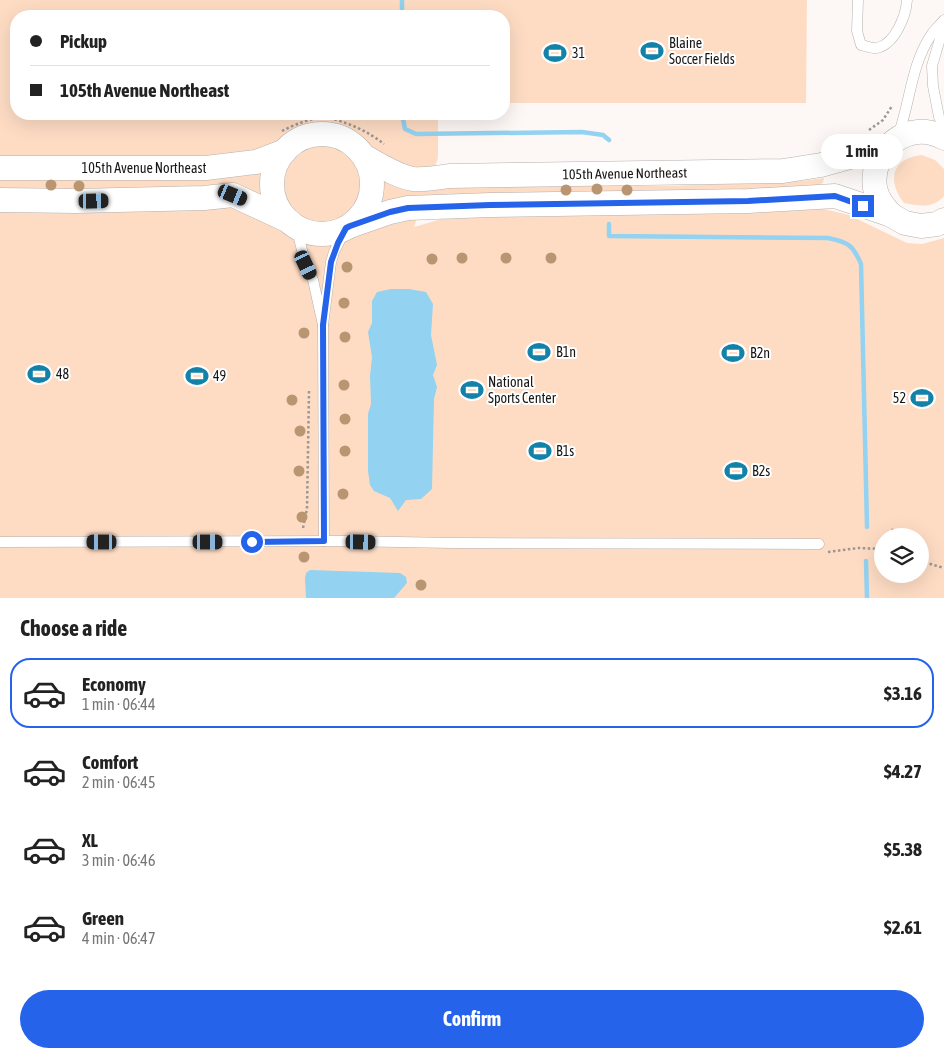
<!DOCTYPE html>
<html lang="en">
<head>
<meta charset="utf-8">
<style>
	body { margin:0; font-family:"Asap Condensed",sans-serif; background:#f2f2f2; color:#222; height:100vh; display:flex; flex-direction:column; font-size:19px; white-space:nowrap }
	* { box-sizing:border-box; margin:0 }
	p { font-size:16px; color:#767676 }
	.icon { flex:none; width:28px; height:28px; fill:none; stroke:currentColor; stroke-width:2; stroke-linecap:round; stroke-linejoin:round }
	.map { position:relative; height:598px; overflow:hidden }
	.details { display:flex; flex-direction:column; background:#fff; flex:1 }
	.details>* { flex:none }
	.hud { position:absolute; left:10px; top:10px; width:500px; height:110px; border-radius:20px; box-shadow:0 5px 20px #0002; display:grid; align-content:center; height:110px; padding:0 20px; background:#fff }
	.controls { position:absolute; left:874px; top:528px; display:grid; gap:10px }
	.controls a { display:grid; place-items:center; width:55px; height:55px; border-radius:50%; background:#fff; box-shadow:0 5px 20px #0002; font-size:25px }
	.end { position:absolute; width:22px; height:22px; margin:-11px; border:6px solid #2563eb; background:#fff; box-shadow:0 0 0 2px #fff }
	.from { border-radius:50% }
	.bubble { position:absolute; height:35px; border-radius:18px; background:#fff; box-shadow:0 5px 20px #0002; font-size:16px; font-weight:700; line-height:35px; text-align:center }
	.car { position:absolute; width:15px; height:30px; margin:-15px -8px; border-radius:6px; box-shadow:0 0 4px 1px #0007; background:linear-gradient(#222 24%,#8ab4d8 0 40%,#222 0 76%,#8ab4d8 0 86%,#222 0) }
	.hud b { display:flex; align-items:center; gap:18px; height:48px; font-size:19px }
	.hud b+b { border-top:1px solid #e0e0e0 }
	.hud i { width:12px; height:12px; background:#222 }
	ul { padding:0; list-style:none }
	li { display:flex; align-items:center; gap:15px; height:70px; margin:0 10px 8px; padding:0 10px; border:2px solid transparent; border-radius:20px }
	li div { flex:1 }
	li b { display:block; font-size:19px }
	li em { font-style:normal; font-weight:700 }
	li.current { border-color:#2563eb }
	li>.icon { width:45px; height:45px; stroke-width:1.5 }
	h2 { padding:0 20px; font-size:22px; line-height:60px }
	.cta { display:flex; gap:10px; margin-top:auto; padding:10px 20px }
	.cta a { flex:1; height:58px; border-radius:30px; background:#2563eb; color:#fff; font-size:20px; font-weight:700; line-height:58px; text-align:center }
	.map>svg:first-child { display:block }
</style>
</head>
<body>
<div class="map">
<svg width="944" height="598" viewBox="0 0 944 598">
	<rect width="100%" height="100%" fill="#fdf8f5"/>
	<g fill="#fedcc4" fill-rule="evenodd">
		<path d="M 0,0 L 807,0 L 806,103 L 504,103 L 504,16 L 16,16 L 16,114 L 438,114 L 438,158 L 427,189 L 480,186 L 666,186 L 801,181 L 824,178 L 823,183 L 818,185 L 754,190 L 425,195 L 414,227 L 490,205 L 820,208 L 849,215 L 907,243 L 922,244 L 944,238 L 944,598 L 0,598 ZM 882,536 L 920,536 L 920,574 L 882,574 Z"/>
		<path d="M 922,155 L 935,160 L 944,169 L 944,196 C 933,209 919,206 904,203 C 887,181 891,158 922,155 Z"/>
	</g>
	<g fill="#93d2f0">
		<path d="M 391,289 L 409,289 L 426,292 L 433,304 L 431,335 L 437,365 L 433,375 L 437,387 L 434,399 L 432,489 L 421,499 L 406,500 L 398,511 L 390,498 L 374,491 L 370,485 L 368,471 L 368,414 L 371,404 L 370,376 L 372,357 L 368,332 L 372,323 L 372,301 L 377,292 Z"/>
		<path d="M 310,570 L 400,573 L 406,577 L 407,583 L 394,598 L 306,598 L 305,578 L 306,573 Z"/>
	</g>
	<g fill="none" stroke-linecap="round" stroke-linejoin="round">
		<g stroke="#93d2f0" stroke-width="4.5">
			<path d="M 402,16 L 402,0"/>
			<path d="M 402,114 L 405,129 L 416,134 L 582,132 L 603,135 L 609,140"/>
			<path d="M 609,224 L 609,236 L 828,238 C 848,242 853,245 861,264 L 867,527"/>
			<path d="M 866,561 L 867,598"/>
		</g>
		<defs>
			<g id="service">
				<path d="M 858,0 L 857,31 L 861,45 C 866,46 873,49 877,48 C 895,44 906,16 907,0"/>
				<path d="M 944,25 L 932,66 L 933,86 L 939,117 L 944,127"/>
				<path d="M 898,136 C 910,103 911,65 931,35 C 934,30 940,25 944,20"/>
				<path d="M 296,227 L 306,265 L 313,280 L 323,325 L 331,262 L 334,252 L 346,228"/>
				<path d="M 323,325 L 324,541"/>
				<path d="M 0,542 L 343,541 L 452,543 L 819,544"/>
			</g>
			<g id="tertiary">
				<circle cx="322" cy="184" r="50"/>
				<path id="s1" d="M 365,157 C 380,165 396,176 413,179 C 424,180 437,178 449,176 L 783,171 L 821,165 L 886,147"/>
				<path id="s2" d="M 0,168 L 206,168 L 256,162 L 285,151"/>
				<path d="M 0,200 L 76,201 L 204,198 L 233,195 L 289,221"/>
				<path d="M 891,215 C 884,207 877,199 875,188 C 869,150 909,118 944,138"/>
				<path d="M 350,226 L 390,212 L 408,208 L 490,205 L 748,201 L 835,196 L 891,215 L 905,223 L 921,226 L 937,224 L 944,220"/>
			</g>
		</defs>
		<use href="#service" stroke="#b5b0ad" stroke-width="11"/>
		<use href="#tertiary" stroke="#b5b0ad" stroke-width="25"/>
		<g stroke="#9b9795" stroke-width="2.5" stroke-dasharray="2.5 2.5" stroke-linecap="butt">
			<path d="M 869,130 L 883,120 L 892,106"/>
			<path d="M 282,131 C 296,124 312,117 327,118 C 346,121 369,132 384,144"/>
			<path d="M 303,528 L 307,509 L 309,391"/>
			<path d="M 891,536 L 893,528"/>
			<path d="M 828,552 L 858,548 L 882,549"/>
			<path d="M 920,561 L 944,568"/>
		</g>
		<use href="#service" stroke="#fff" stroke-width="10"/>
		<use href="#tertiary" stroke="#fff" stroke-width="24"/>
	</g>
	<g fill="#b99671">
		<circle cx="51" cy="185" r="5.5"/>
		<circle cx="79" cy="186" r="5.5"/>
		<circle cx="597" cy="189" r="5.5"/>
		<circle cx="566" cy="190" r="5.5"/>
		<circle cx="627" cy="190" r="5.5"/>
		<circle cx="462" cy="258" r="5.5"/>
		<circle cx="506" cy="258" r="5.5"/>
		<circle cx="551" cy="258" r="5.5"/>
		<circle cx="432" cy="259" r="5.5"/>
		<circle cx="347" cy="267" r="5.5"/>
		<circle cx="344" cy="303" r="5.5"/>
		<circle cx="304" cy="333" r="5.5"/>
		<circle cx="345" cy="337" r="5.5"/>
		<circle cx="344" cy="385" r="5.5"/>
		<circle cx="292" cy="400" r="5.5"/>
		<circle cx="345" cy="419" r="5.5"/>
		<circle cx="300" cy="431" r="5.5"/>
		<circle cx="345" cy="451" r="5.5"/>
		<circle cx="299" cy="471" r="5.5"/>
		<circle cx="343" cy="494" r="5.5"/>
		<circle cx="302" cy="517" r="5.5"/>
		<circle cx="304" cy="557" r="5.5"/>
		<circle cx="421" cy="585" r="5.5"/>
	</g>
	<g fill="none" stroke-linecap="round" stroke-linejoin="round">
		<path stroke="#2563eb" stroke-width="6" d="M 252,542 L 324,541 L 323,325 L 331,262 L 338,243 L 346,228 L 350,226 L 390,212 L 408,208 L 490,205 L 748,201 L 835,196 L 863,206"/>
	</g>
	<defs>
		<symbol id="stadium-bare" viewBox="-9 -9 18 18"><path d="M0-5a6.5 5 0 1 0 0 10a6.5 5 0 1 0 0-10ZM-3.5-1.8h7v3.6h-7Z" fill="#1382a9" stroke="#fff" stroke-width="2.5" paint-order="stroke"/></symbol>
	</defs>
	<g fill-rule="evenodd">
		<use href="#stadium-bare" x="636" y="35" width="32" height="32"/>
		<use href="#stadium-bare" x="539" y="37" width="32" height="32"/>
		<use href="#stadium-bare" x="523" y="336" width="32" height="32"/>
		<use href="#stadium-bare" x="717" y="337" width="32" height="32"/>
		<use href="#stadium-bare" x="23" y="358" width="32" height="32"/>
		<use href="#stadium-bare" x="181" y="360" width="32" height="32"/>
		<use href="#stadium-bare" x="456" y="374" width="32" height="32"/>
		<use href="#stadium-bare" x="906" y="382" width="32" height="32"/>
		<use href="#stadium-bare" x="524" y="435" width="32" height="32"/>
		<use href="#stadium-bare" x="720" y="455" width="32" height="32"/>
	</g>
	<g text-anchor="middle" dominant-baseline="central" stroke-width="4" stroke-linejoin="round" paint-order="stroke">
		<g font-size="14" fill="#191716" stroke="#fff" text-anchor="start">
			<text x="669" y="43">Blaine<tspan x="669" dy="16">Soccer Fields</tspan></text>
			<text x="572" y="53">31</text>
			<text x="556" y="352">B1n</text>
			<text x="750" y="353">B2n</text>
			<text x="56" y="374">48</text>
			<text x="213" y="376">49</text>
			<text x="488" y="382">National<tspan x="488" dy="16">Sports Center</tspan></text>
			<text x="906" y="398" text-anchor="end">52</text>
			<text x="556" y="451">B1s</text>
			<text x="752" y="471">B2s</text>
		</g>
		<g font-size="14" fill="#191716" stroke="#fff">
			<text stroke="none"><textPath href="#s2" startOffset="144">105th Avenue Northeast</textPath></text>
			<text stroke="none"><textPath href="#s1" startOffset="265">105th Avenue Northeast</textPath></text>
		</g>
	</g>
</svg>
<div class="controls">
<a><svg class="icon" aria-label="layers" viewBox="0 0 24 24"><path d="M12 4l9 5-9 5-9-5zM3 14l9 5 9-5"/></svg></a>
</div>
<i class="end from" style="left:252px;top:542px"></i>
<i class="end" style="left:863px;top:206px"></i>
<div class="bubble" style="left:821px;top:134px;width:82px">1 min</div>
<i class="car" style="left:233px;top:195px;rotate:112deg"></i>
<i class="car" style="left:94px;top:201px;rotate:89deg"></i>
<i class="car" style="left:306px;top:265px;rotate:155deg"></i>
<i class="car" style="left:102px;top:542px;rotate:270deg"></i>
<i class="car" style="left:208px;top:542px;rotate:90deg"></i>
<i class="car" style="left:361px;top:542px;rotate:91deg"></i>
<div class="hud">
<b><i class="from"></i>Pickup</b>
<b><i></i>105th Avenue Northeast</b>
</div>
</div>
<section class="details">
<h2>Choose a ride</h2>
<ul>
<li class="current"><svg class="icon" aria-label="car" viewBox="0 0 24 24"><path d="M5 17H2v-5l4-1 3-4h7l3 4 3 1v5h-3M9 17h6M6 11h13"/><circle cx="7" cy="17" r="2"/><circle cx="17" cy="17" r="2"/></svg><div><b>Economy</b><p>1 min · 06:44</p></div><em>$3.16</em></li>
<li><svg class="icon" aria-label="car" viewBox="0 0 24 24"><path d="M5 17H2v-5l4-1 3-4h7l3 4 3 1v5h-3M9 17h6M6 11h13"/><circle cx="7" cy="17" r="2"/><circle cx="17" cy="17" r="2"/></svg><div><b>Comfort</b><p>2 min · 06:45</p></div><em>$4.27</em></li>
<li><svg class="icon" aria-label="car" viewBox="0 0 24 24"><path d="M5 17H2v-5l4-1 3-4h7l3 4 3 1v5h-3M9 17h6M6 11h13"/><circle cx="7" cy="17" r="2"/><circle cx="17" cy="17" r="2"/></svg><div><b>XL</b><p>3 min · 06:46</p></div><em>$5.38</em></li>
<li><svg class="icon" aria-label="car" viewBox="0 0 24 24"><path d="M5 17H2v-5l4-1 3-4h7l3 4 3 1v5h-3M9 17h6M6 11h13"/><circle cx="7" cy="17" r="2"/><circle cx="17" cy="17" r="2"/></svg><div><b>Green</b><p>4 min · 06:47</p></div><em>$2.61</em></li>
</ul>
<div class="cta"><a>Confirm</a></div>
</section>
</body>
</html>
